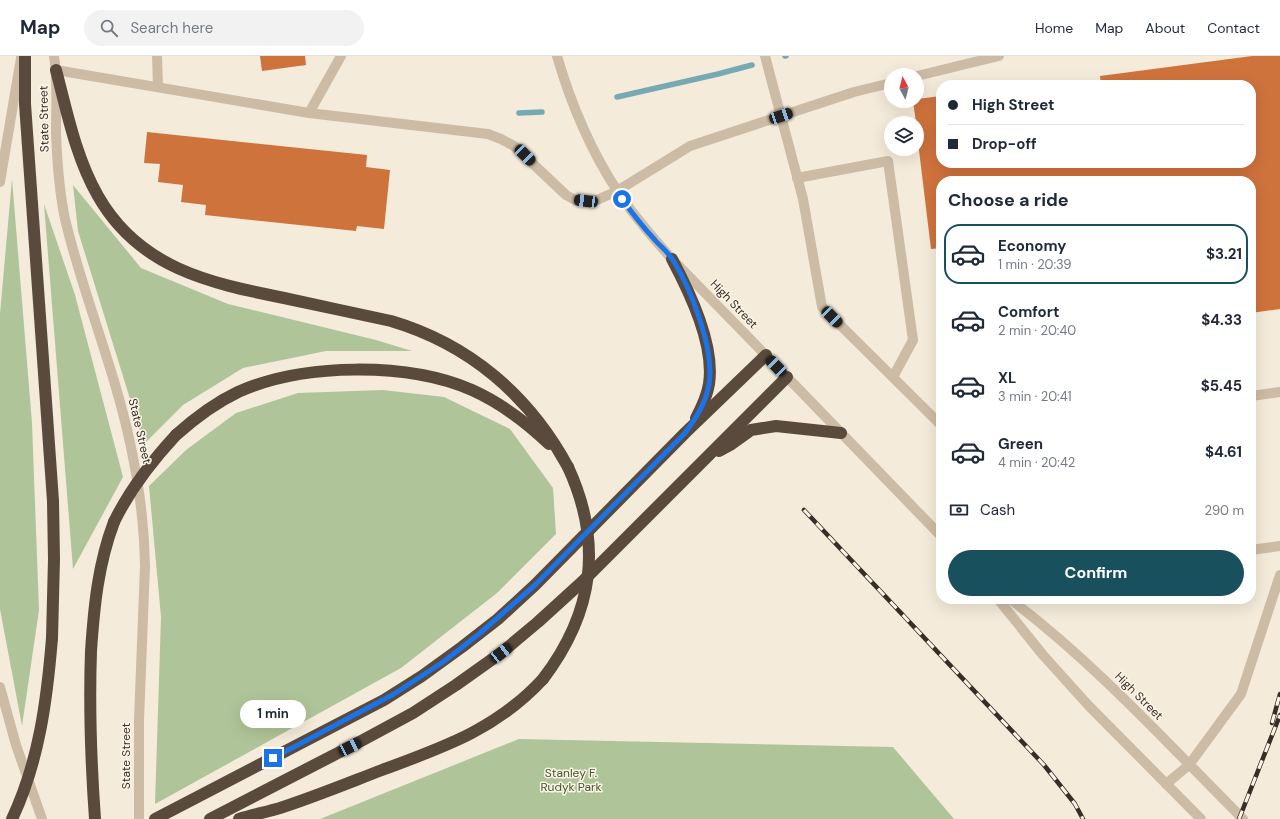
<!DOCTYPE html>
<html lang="en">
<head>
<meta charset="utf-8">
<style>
	body { margin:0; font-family:"DM Sans",sans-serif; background:#f2f2f3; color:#1f2937; height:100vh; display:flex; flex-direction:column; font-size:15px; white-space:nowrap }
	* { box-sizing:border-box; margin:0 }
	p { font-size:13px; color:#747a83 }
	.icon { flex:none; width:22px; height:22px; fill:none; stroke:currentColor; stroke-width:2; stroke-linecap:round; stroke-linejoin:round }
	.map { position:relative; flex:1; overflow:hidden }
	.details { position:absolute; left:936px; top:120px; width:320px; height:428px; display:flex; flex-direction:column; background:#fff; border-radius:16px; box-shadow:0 4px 16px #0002 }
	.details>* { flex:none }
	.guide { position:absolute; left:936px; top:24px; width:320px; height:88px; border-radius:16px; box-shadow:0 4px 16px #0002; display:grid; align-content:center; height:88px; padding:0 12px; background:#fff }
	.needle { width:26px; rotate:353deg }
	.buttons { position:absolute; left:884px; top:12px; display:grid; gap:8px }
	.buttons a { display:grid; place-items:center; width:40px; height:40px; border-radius:50%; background:#fff; box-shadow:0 4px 16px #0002; font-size:20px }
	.end { position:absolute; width:18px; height:18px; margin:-9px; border:5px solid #1a73e8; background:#fff; box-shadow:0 0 0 2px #fff }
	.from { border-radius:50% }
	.bubble { position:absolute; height:28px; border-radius:14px; background:#fff; box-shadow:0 4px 16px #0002; font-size:13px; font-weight:700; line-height:28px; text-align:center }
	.car { position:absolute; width:12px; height:24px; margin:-12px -6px; border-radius:5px; box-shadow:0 0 3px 1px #0007; background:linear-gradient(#222 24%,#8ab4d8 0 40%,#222 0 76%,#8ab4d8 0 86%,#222 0) }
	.guide b { display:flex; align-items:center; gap:14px; height:38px; font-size:15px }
	.guide b+b { border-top:1px solid #e0e1e3 }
	.guide i { width:10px; height:10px; background:#1f2937 }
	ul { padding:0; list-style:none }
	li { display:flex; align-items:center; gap:12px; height:60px; margin:0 8px 6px; padding:0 4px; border:2px solid transparent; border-radius:16px }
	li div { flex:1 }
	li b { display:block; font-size:15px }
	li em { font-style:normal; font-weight:700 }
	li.on { border-color:#19505d }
	li>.icon { width:36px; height:36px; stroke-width:1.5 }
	h2 { padding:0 12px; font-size:18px; line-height:48px }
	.pay { display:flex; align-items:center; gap:10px; height:44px; padding:0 12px; font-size:15px }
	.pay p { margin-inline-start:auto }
	.button { display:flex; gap:8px; margin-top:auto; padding:8px 12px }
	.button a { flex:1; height:46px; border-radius:24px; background:#19505d; color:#fff; font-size:16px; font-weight:700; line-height:46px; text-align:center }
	header { display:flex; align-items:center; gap:24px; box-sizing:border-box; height:56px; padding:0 20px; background:#fff; border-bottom:1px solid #e0e1e3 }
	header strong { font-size:19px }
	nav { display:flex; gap:22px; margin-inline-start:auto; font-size:14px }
	.search { width:280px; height:36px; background:#f2f2f3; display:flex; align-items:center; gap:10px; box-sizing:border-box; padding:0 14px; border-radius:22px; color:#747a83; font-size:15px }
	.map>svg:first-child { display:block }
</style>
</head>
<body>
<header>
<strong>Map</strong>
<div class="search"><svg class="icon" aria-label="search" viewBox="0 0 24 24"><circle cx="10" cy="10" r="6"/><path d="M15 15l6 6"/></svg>Search here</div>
<nav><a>Home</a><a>Map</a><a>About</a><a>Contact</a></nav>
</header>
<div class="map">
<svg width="1280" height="763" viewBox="0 0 1280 763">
	<rect width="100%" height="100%" fill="#f4ebda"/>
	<g fill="#b0c499">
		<path d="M 12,123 L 32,367 L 39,554 L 22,670 L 0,553 L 0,258 Z"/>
		<path d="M 73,129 L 141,212 L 228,248 L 376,284 L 412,295 L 326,295 L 243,312 L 183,349 L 144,388 L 78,175 Z"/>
		<path d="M 44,148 L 75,239 L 123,421 L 73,513 Z"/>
		<path d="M 383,334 L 444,341 L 510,373 L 553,432 L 556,478 L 497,537 L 401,612 L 155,748 L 161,561 L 149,430 L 186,394 L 236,357 L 298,337 Z"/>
		<path d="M 519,683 L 893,691 L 954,763 L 320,763 Z"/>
	</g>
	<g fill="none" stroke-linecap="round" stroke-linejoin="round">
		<g stroke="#77a9b3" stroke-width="5.5">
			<path d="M 785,0 L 786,0"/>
			<path d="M 617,41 L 718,18 L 752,9"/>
			<path d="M 519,57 L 542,56"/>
		</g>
	</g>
	<g fill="#cf733d">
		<path d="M 260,0 L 305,0 L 306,9 L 262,15 Z"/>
		<path d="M 1252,0 L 1280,0 L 1280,253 L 1251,257 L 1251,125 L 941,125 L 941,192 L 931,193 L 917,78 L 917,67 L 916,67 L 913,45 L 917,45 L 917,43 L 941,40 L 941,107 L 1251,107 L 1251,29 L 1101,29 L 1100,20 Z"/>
		<path d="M 147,76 L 367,99 L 366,111 L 390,114 L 384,173 L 357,170 L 356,175 L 205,159 L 206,149 L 181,146 L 183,129 L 158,126 L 160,108 L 144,107 Z"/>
	</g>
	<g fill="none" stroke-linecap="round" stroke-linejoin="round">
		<g stroke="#cdbca5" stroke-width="10">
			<path d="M 157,0 L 158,31"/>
			<path d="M 765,0 L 803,143 L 822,251 L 941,369"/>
			<path d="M 56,14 L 309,57 L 488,78 L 501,83 L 514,90 L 566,139 L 575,144 L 586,145 L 597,144 L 617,135 L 690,90 L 854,36 L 891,27"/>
			<path d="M 917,20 L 999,0"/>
			<path d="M 309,57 L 341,0"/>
			<path d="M 797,122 L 888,105 L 913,284 L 893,321"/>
			<path d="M 1251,340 L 1280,336"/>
			<path d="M 1251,494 L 1280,490"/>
			<path d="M 1166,728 L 1189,709 L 1241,638 L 1280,519"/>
		</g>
		<g stroke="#cdbca5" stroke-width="10">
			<path d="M 787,321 L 941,480"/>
			<path d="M 998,543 L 1043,599 L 1088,649 L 1201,763"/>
			<path d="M 1010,543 C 1096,608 1167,687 1243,763"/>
		</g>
		<g stroke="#cdbca5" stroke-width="10">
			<path d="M 54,0 C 58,25 56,50 56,76 C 57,105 59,134 65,163 C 78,218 98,271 114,325 C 132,385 144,447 145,510 L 139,664 L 139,763"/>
			<path d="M 557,0 C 571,48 591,95 618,136 C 634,160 653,182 672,203 L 787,321"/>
			<path d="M 0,126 L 21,2"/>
			<path d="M 0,631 L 16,689 L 42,763"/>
		</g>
		<g stroke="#5a4a3d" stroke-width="12">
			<path d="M 25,0 L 25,48 L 53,445 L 54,503 L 52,582"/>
			<path d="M 56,14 C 67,56 76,102 98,140 C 139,212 209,227 284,242 C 320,250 355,257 391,265 C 469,288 529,339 568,411"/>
			<path d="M 672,203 C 690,237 715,289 709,328 C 707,340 702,351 696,362"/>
			<path d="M 176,379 C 195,362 215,347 238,336 C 303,307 407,306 472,334 C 501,347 527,367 549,388"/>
			<path d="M 719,395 L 730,389 L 751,374 L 776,370 L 841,377"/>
			<path d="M 95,763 C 91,707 89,651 91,595 C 94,551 98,508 114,466"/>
			<path d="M 155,763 L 384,644 L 422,620 L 462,591 L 498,563 L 535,529 L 685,377 L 766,299"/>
			<path d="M 210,763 L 363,684 L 413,657 L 456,629 L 501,597 L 538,566 L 582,526 L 787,321"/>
			<path d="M 239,763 C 252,759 266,756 280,752 C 314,741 348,727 382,714 C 444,691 497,673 543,623"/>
		</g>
		<defs>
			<g id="rail">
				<path d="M 804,454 L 1044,709 L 1075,748 L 1083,763"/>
				<path d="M 1272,667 L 1280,638"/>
				<path d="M 1239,763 L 1280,659"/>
			</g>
		</defs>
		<use href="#rail" stroke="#382e27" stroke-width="4.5"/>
		<use href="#rail" stroke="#fbf4e7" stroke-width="3" stroke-dasharray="9" stroke-linecap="butt"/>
		<g stroke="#5a4a3d" stroke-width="12">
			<path d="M 114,466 C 130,433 151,406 176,379"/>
			<path d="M 543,623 C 594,556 603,487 568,411"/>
			<path d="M 12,763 C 39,706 47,644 52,582"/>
		</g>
	</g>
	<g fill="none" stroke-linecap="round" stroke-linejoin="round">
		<path stroke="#1a73e8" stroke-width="5" d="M 273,702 L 394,638 L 443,606 L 479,578 L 535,529 L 685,377 C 696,362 706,347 709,328 C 715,294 691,233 673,204 C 668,196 660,190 655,184 C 643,171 632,157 622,143"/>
	</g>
	<g text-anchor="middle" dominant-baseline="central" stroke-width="3" stroke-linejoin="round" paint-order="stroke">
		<g font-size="12" fill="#382e27" stroke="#fbf4e7">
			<text transform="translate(44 63) rotate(-91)">State Street</text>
			<text transform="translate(734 248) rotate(46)">High Street</text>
			<text transform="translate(140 375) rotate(77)">State Street</text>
			<text transform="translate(1139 640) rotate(45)">High Street</text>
			<text transform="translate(126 700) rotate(-90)">State Street</text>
		</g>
		<g font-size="12" fill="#415829" stroke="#fbf4e7">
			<text x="571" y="717">Stanley F.<tspan x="571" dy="14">Rudyk Park</tspan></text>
		</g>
	</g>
</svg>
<div class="buttons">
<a><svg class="needle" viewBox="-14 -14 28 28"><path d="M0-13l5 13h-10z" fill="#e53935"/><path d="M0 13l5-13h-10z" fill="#747a83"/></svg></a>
<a><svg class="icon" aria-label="layers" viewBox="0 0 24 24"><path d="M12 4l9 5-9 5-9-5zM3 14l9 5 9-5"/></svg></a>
</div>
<i class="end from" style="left:622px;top:143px"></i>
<i class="end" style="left:273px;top:702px"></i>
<div class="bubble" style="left:240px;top:644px;width:66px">1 min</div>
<i class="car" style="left:781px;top:60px;rotate:72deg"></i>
<i class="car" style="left:525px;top:99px;rotate:135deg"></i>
<i class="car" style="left:586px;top:145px;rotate:277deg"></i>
<i class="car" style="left:832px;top:261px;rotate:135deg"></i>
<i class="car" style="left:776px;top:310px;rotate:316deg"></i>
<i class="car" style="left:501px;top:597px;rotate:52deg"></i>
<i class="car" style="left:350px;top:691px;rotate:63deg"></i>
<div class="guide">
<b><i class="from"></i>High Street</b>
<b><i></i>Drop-off</b>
</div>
<section class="details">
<h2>Choose a ride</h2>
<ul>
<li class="on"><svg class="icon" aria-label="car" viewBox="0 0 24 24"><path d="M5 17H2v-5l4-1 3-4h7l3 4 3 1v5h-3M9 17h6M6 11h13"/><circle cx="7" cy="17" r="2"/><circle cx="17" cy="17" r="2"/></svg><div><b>Economy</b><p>1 min · 20:39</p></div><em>$3.21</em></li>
<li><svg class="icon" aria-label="car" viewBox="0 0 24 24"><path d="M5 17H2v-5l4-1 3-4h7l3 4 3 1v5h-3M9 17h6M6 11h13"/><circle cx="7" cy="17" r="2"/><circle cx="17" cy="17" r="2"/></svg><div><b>Comfort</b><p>2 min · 20:40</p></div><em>$4.33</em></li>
<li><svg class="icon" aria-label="car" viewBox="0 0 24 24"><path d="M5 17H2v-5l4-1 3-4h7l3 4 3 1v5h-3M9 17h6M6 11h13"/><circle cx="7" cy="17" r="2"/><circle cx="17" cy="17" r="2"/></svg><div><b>XL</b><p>3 min · 20:41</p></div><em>$5.45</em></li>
<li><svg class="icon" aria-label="car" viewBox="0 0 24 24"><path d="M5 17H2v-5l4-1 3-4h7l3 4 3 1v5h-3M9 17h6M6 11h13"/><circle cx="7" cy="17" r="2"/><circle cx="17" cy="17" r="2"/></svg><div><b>Green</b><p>4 min · 20:42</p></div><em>$4.61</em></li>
</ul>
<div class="pay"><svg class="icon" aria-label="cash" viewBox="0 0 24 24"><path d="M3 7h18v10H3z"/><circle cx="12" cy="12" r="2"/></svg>Cash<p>290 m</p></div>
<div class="button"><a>Confirm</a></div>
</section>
</div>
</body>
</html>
